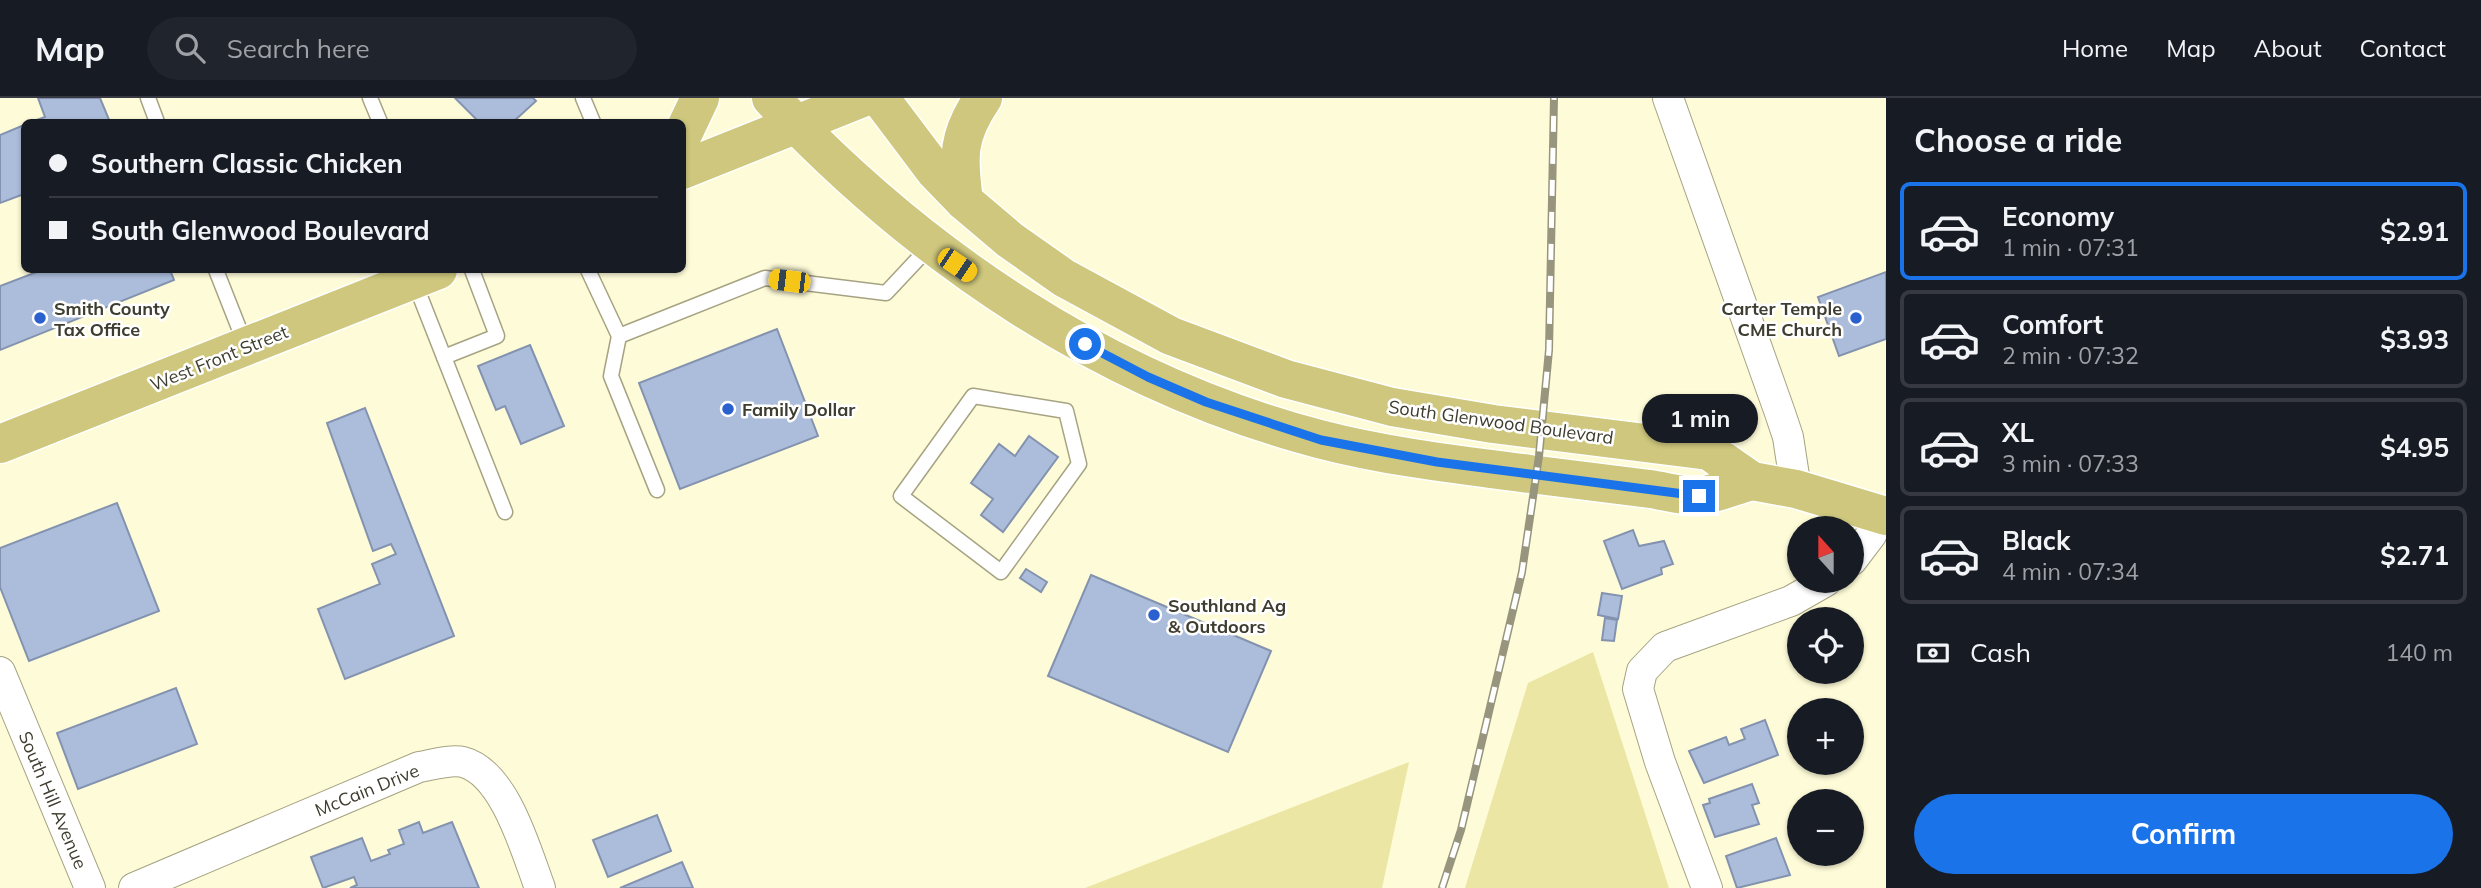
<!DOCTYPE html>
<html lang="en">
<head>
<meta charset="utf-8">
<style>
	body { margin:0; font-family:Mulish,sans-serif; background:#20242c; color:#f1f3f6; height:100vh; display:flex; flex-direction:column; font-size:26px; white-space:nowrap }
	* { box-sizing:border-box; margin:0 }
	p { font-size:23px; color:#9ea1a6 }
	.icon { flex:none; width:38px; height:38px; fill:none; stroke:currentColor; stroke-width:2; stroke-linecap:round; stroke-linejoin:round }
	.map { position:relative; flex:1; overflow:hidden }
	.sheet { display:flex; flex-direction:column; background:#171b24; width:595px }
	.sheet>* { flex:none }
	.top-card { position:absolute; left:21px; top:21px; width:665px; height:154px; border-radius:10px; box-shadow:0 2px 5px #0004; display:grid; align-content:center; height:154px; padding:0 28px; background:#171b24 }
	.needle { width:46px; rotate:339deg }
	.tools { position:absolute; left:1787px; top:418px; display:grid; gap:14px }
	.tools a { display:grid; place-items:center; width:77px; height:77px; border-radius:50%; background:#171b24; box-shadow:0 2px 5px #0004; font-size:35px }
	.end { position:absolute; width:32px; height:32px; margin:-16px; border:9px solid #1a73e8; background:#fff; box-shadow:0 0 0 4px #fff }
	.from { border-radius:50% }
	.bubble { position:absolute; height:49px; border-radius:24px; background:#171b24; box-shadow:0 2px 5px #0004; font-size:23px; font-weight:700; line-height:49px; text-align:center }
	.car { position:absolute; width:21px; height:42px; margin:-21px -10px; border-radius:9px; box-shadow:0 0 5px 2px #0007; background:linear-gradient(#f5c518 24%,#345 0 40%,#f5c518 0 76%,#345 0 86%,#f5c518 0) }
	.top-card b { display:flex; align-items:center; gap:24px; height:66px; font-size:26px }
	.top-card b+b { border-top:2px solid #363941 }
	.top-card i { width:18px; height:18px; background:#f1f3f6 }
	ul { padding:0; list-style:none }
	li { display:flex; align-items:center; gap:21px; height:98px; margin:0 14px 10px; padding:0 14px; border:4px solid #363941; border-radius:10px }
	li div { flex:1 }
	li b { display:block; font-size:26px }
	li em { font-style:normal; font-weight:700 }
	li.on { border-color:#1a73e8 }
	li>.icon { width:63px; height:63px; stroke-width:1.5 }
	h2 { padding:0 28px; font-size:32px; line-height:84px }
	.pay { display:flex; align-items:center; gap:18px; height:77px; padding:0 28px; font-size:26px }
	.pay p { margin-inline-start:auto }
	.primary-button { display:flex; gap:14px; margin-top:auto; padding:14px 28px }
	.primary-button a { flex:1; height:80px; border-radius:42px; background:#1a73e8; color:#fff; font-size:28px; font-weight:700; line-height:80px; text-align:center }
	header { display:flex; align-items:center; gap:42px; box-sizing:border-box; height:98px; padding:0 35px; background:#171b24; border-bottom:2px solid #363941 }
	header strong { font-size:33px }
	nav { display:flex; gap:38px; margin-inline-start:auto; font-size:24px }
	.search { width:490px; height:63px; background:#20242c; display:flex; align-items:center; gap:18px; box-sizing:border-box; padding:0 24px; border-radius:38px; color:#9ea1a6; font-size:26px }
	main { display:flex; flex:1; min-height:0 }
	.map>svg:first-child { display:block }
</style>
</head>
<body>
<header>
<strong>Map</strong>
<div class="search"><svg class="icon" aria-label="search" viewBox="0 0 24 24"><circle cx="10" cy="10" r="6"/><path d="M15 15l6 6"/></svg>Search here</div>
<nav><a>Home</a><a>Map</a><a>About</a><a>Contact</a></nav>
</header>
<main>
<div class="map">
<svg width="1886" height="790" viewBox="0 0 1886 790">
	<rect width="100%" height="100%" fill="#fefbd8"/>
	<g fill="#ece6a5">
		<path d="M 1593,554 L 1669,790 L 1465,790 L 1528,585 Z"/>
		<path d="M 1409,664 L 1382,790 L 1085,790 Z"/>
	</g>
	<g fill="#acbddb" stroke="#8393af" stroke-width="2">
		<path d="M 38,0 L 100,0 L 110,24 L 31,24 L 45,19 Z"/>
		<path d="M 455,0 L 533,0 L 536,3 L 513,24 L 479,24 Z"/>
		<path d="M 24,27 L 24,96 L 0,105 L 0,37 Z"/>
		<path d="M 42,172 L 170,172 L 174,182 L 0,252 L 0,188 Z"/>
		<path d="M 1886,174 L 1886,241 L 1839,258 L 1818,199 Z"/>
		<path d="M 777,231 L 818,338 L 680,391 L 639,285 Z"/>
		<path d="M 530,247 L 564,328 L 521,346 L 505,308 L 496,312 L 478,268 Z"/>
		<path d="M 365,310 L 454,538 L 345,581 L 318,511 L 380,486 L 372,466 L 396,456 L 391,446 L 373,453 L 327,325 Z"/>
		<path d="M 1029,338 L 1058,359 L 1003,434 L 981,417 L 993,401 L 971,385 L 999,346 L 1015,358 Z"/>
		<path d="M 117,405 L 159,513 L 29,563 L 0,489 L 0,450 Z"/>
		<path d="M 1633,432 L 1639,448 L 1664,443 L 1673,466 L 1661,470 L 1662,476 L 1622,491 L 1604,443 Z"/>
		<path d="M 1026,471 L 1047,484 L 1041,494 L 1020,480 Z"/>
		<path d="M 1091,477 L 1271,553 L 1228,654 L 1048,578 Z"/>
		<path d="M 1602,495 L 1622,498 L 1618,521 L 1598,517 Z"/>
		<path d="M 1605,520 L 1617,522 L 1614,543 L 1602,542 Z"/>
		<path d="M 176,590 L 197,646 L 78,691 L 57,635 Z"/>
		<path d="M 1765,622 L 1778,657 L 1704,685 L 1689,653 L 1726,639 L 1729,647 L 1745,641 L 1741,631 Z"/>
		<path d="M 1752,686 L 1759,705 L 1752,707 L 1759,726 L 1715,739 L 1703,707 L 1710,705 L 1709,701 Z"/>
		<path d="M 657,717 L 671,753 L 608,779 L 593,742 Z"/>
		<path d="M 419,724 L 423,735 L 452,724 L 479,790 L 350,790 L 357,787 L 354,779 L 323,790 L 311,759 L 362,740 L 371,763 L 390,756 L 388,752 L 404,746 L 399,732 Z"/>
		<path d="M 1776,740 L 1790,777 L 1737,790 L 1726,758 Z"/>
		<path d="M 682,764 L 693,790 L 620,790 Z"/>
	</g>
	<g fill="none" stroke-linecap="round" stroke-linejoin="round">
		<defs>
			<g id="lane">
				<path d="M 148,0 L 157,24"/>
				<path d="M 370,0 L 380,24"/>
				<path d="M 583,0 L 593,24"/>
				<path d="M 216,172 L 246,248"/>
				<path d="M 588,172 L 619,238 L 765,180 L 886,195 L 931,147"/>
				<path d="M 414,183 L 505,414"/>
				<path d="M 619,238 L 611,278 L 657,392"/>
				<path d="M 444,259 L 497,238 L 472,172"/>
				<path d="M 973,298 L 1066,313 L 1079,366 L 1001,474 L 901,398 Z"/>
			</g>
			<g id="street">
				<path d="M 1668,0 L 1780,315 L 1788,339 L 1796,391"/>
				<path d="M 1852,462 L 1871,437 L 1881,417"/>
				<path d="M 0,574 L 90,790"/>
				<path d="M 134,790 L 419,669 C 431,667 451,661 463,664 C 505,675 526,753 540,790"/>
				<path d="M 1707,790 L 1660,664 L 1644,611 L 1638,591 L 1642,573 L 1665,549 L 1791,503 L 1826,483"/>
			</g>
			<g id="primary">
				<path d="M 771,0 C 920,159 1106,285 1319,341 C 1388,359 1460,367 1530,376 C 1570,381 1610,386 1650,391 C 1665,393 1684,399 1699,398 C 1716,396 1736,387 1752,383"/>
				<path d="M 880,0 L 935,73 L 964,103 L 1010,142 L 1064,180 L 1171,238 L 1286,281 L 1392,309 L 1493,326 L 1709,353 L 1752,383 L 1796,391 L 1886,418"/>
				<path d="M 682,38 L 700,0"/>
				<path d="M 682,72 L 862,0"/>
				<path d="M 964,103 C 958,59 957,38 983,0"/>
				<path d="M 0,346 L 438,172"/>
			</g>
		</defs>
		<use href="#lane" stroke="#a6a382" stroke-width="17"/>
		<use href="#street" stroke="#a6a382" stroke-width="32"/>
		<use href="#primary" stroke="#fff" stroke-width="41"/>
		<use href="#lane" stroke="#fff" stroke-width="14"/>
		<use href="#street" stroke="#fff" stroke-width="30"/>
		<use href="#primary" stroke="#cec77d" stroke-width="38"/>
		<defs>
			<path id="rail" d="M 1442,790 L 1461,732 L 1522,474 L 1539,358 L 1549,252 L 1554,0"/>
		</defs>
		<use href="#rail" stroke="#97957d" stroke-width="8"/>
		<use href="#rail" stroke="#fff" stroke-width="5" stroke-dasharray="16" stroke-linecap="butt"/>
	</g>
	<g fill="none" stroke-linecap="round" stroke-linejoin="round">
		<path stroke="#1a73e8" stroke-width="9" d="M 1085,246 L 1148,279 L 1206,304 L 1321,342 L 1437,364 L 1699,398"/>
	</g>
	<g fill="#2a61cf" stroke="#fff" stroke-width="2.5">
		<circle cx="40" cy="220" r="7"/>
		<circle cx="1856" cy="220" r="7"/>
		<circle cx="728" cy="311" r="7"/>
		<circle cx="1154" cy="517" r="7"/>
	</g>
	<g text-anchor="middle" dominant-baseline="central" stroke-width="5" stroke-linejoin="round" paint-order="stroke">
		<g font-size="18" font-weight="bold" fill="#3e3d2f" stroke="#fff" text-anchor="start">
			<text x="54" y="210">Smith County<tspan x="54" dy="21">Tax Office</tspan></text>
			<text x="1842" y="210" text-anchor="end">Carter Temple<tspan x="1842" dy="21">CME Church</tspan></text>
			<text x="742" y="311">Family Dollar</text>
			<text x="1168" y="507">Southland Ag<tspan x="1168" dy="21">&amp; Outdoors</tspan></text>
		</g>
		<g font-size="18" fill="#3e3d2f" stroke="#fff">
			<text transform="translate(219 260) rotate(-22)">West Front Street</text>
			<text transform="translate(1501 324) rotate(8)">South Glenwood Boulevard</text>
			<text transform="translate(367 692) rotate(-22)">McCain Drive</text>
			<text transform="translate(53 702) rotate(67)">South Hill Avenue</text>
		</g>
	</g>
</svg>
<div class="tools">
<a><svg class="needle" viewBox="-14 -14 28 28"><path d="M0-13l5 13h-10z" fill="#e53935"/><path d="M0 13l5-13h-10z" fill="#9ea1a6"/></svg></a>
<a><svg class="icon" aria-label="locate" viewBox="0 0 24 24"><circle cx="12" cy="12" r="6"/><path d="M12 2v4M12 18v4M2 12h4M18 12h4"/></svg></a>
<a>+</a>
<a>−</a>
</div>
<i class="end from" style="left:1085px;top:246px"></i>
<i class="end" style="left:1699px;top:398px"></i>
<div class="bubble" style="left:1642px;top:296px;width:116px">1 min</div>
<i class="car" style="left:957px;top:167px;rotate:124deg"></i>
<i class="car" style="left:789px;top:183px;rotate:277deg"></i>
<div class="top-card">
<b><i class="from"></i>Southern Classic Chicken</b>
<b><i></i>South Glenwood Boulevard</b>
</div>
</div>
<section class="sheet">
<h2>Choose a ride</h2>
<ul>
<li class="on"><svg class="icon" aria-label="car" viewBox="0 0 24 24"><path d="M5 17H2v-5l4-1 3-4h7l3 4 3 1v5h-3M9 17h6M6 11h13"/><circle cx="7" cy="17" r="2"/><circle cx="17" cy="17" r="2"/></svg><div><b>Economy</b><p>1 min · 07:31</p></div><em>$2.91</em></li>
<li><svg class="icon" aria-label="car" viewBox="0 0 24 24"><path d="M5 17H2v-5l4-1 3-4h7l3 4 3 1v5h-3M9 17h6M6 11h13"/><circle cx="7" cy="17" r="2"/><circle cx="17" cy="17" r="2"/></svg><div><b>Comfort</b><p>2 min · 07:32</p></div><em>$3.93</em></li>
<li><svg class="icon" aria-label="car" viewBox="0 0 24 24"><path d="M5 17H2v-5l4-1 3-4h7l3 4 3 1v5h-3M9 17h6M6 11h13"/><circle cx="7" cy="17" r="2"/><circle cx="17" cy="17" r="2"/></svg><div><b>XL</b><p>3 min · 07:33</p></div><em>$4.95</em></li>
<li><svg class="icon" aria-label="car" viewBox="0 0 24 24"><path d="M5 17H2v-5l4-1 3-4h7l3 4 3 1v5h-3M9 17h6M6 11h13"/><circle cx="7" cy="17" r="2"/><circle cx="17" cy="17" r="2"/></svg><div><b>Black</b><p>4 min · 07:34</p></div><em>$2.71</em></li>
</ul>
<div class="pay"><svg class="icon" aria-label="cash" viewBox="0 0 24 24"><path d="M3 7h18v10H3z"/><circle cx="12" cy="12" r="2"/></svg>Cash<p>140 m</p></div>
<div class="primary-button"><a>Confirm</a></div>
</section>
</main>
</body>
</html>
